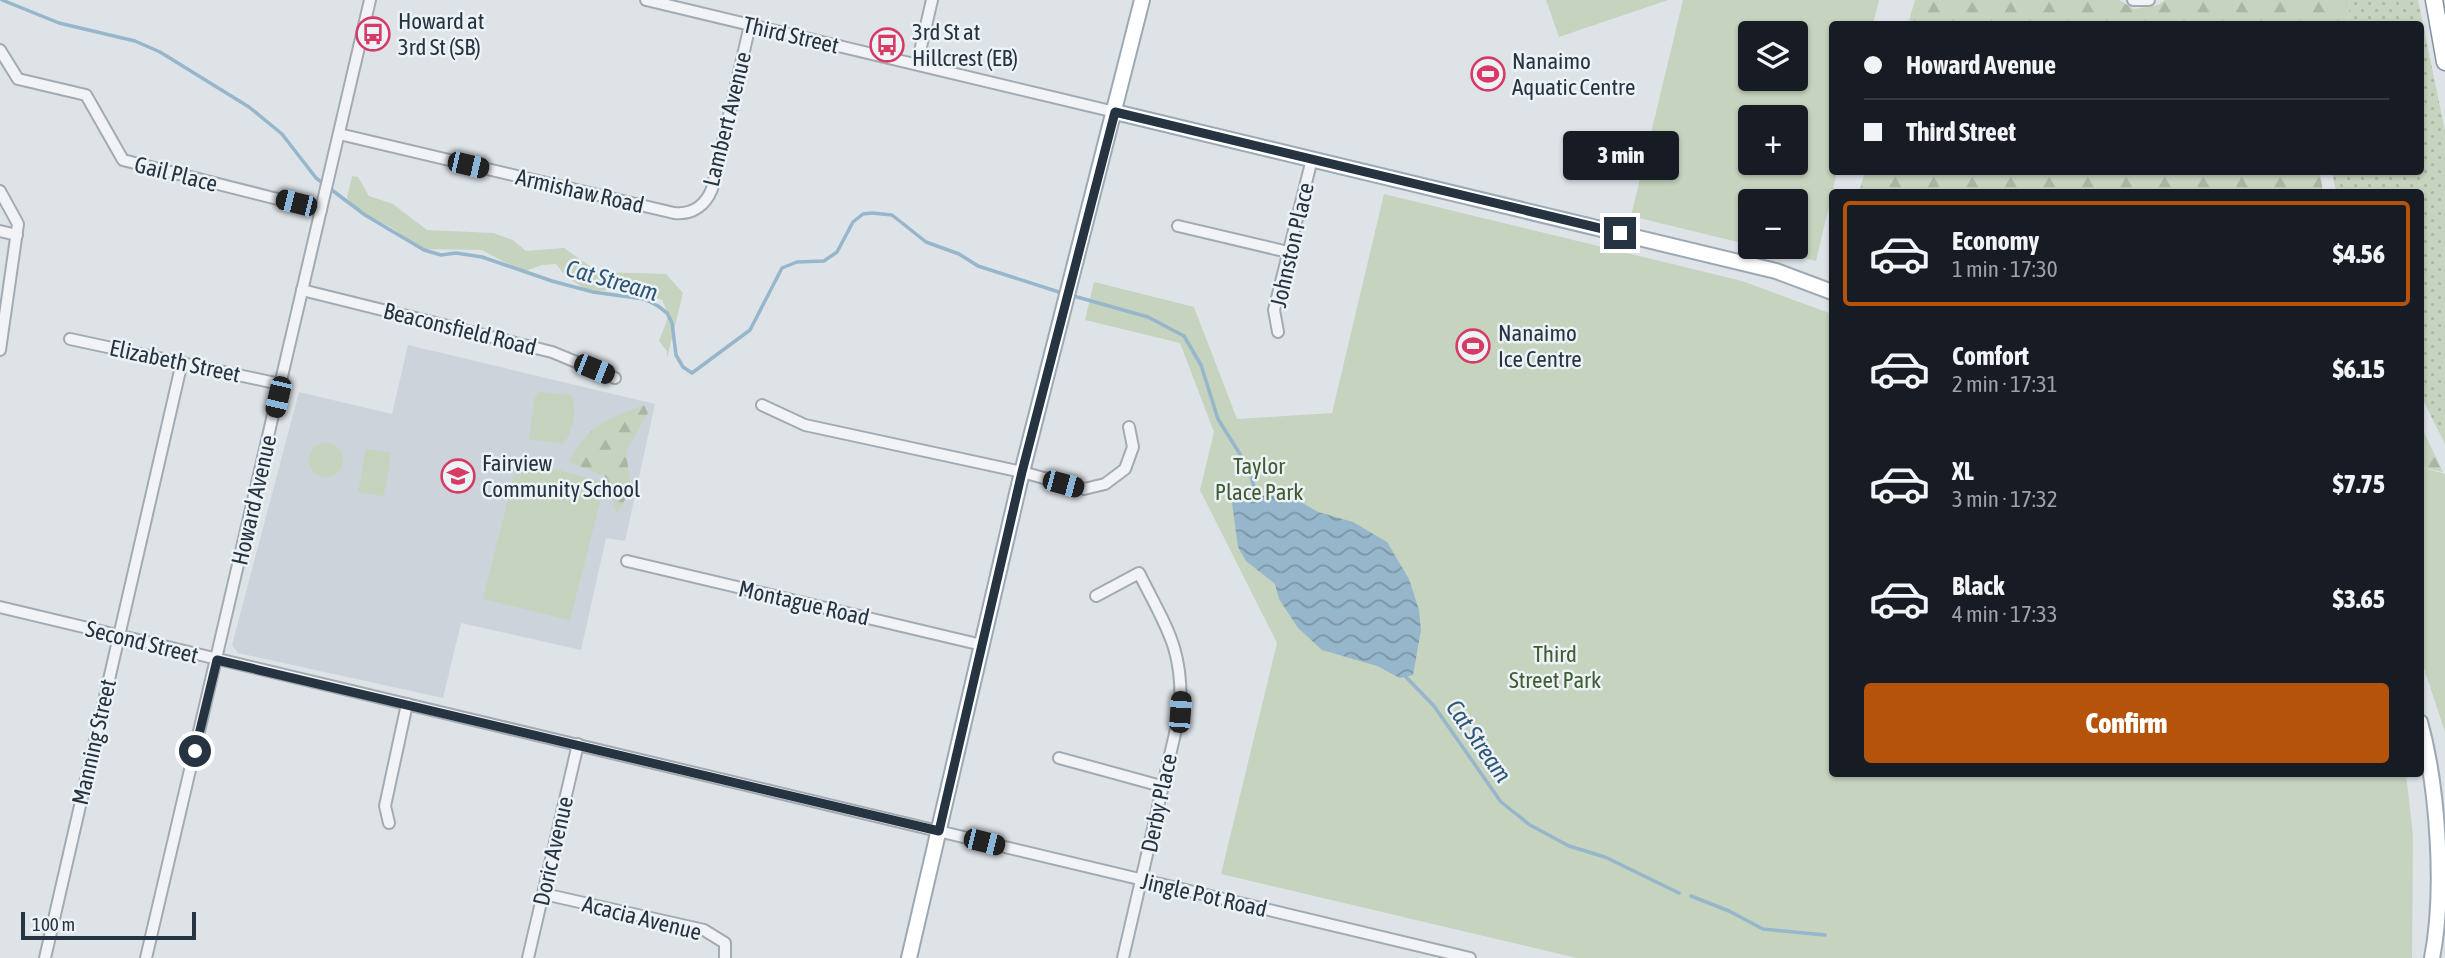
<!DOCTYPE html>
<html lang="en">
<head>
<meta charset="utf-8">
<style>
	body { margin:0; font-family:"Asap Condensed",sans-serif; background:#20242c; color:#f1f3f6; height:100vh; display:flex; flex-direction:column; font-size:26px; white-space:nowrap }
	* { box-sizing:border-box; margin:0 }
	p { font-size:23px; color:#9ea1a6 }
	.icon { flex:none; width:38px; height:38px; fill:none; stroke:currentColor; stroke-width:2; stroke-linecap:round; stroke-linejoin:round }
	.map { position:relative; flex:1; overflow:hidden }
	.drawer { position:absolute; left:1829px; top:189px; width:595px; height:588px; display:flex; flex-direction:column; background:#171b24; border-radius:7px; box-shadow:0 2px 5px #0004 }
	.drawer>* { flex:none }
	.guide { position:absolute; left:1829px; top:21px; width:595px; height:154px; border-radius:7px; box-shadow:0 2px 5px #0004; display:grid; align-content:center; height:154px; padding:0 35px; background:#171b24 }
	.buttons { position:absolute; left:1738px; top:21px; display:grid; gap:14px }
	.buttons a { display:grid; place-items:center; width:70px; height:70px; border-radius:7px; background:#171b24; box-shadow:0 2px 5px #0004; font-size:35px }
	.scale { position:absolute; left:21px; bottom:18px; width:175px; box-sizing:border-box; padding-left:7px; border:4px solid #263340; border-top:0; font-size:19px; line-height:24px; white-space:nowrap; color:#263340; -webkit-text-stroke:5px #edf2f6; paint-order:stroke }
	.end { position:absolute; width:32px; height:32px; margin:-16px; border:9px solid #263340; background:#fff; box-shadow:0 0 0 4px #fff }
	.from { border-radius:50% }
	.bubble { position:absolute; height:49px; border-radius:7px; background:#171b24; box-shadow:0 2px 5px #0004; font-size:23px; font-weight:800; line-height:49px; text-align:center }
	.car { position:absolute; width:21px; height:42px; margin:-21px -10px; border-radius:9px; box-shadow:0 0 5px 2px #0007; background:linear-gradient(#222 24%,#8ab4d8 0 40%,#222 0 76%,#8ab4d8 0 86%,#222 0) }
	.guide b { display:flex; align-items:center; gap:24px; height:66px; font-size:26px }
	.guide b+b { border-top:2px solid #363941 }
	.guide i { width:18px; height:18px; background:#f1f3f6 }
	ul { padding:12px 0 0; list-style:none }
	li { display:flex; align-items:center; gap:21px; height:105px; margin:0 14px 10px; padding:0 21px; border:4px solid transparent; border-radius:7px }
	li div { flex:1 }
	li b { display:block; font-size:26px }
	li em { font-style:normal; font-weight:800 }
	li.on { border-color:#b45309 }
	li>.icon { width:63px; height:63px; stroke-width:1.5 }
	.primary-button { display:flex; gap:14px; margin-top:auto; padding:14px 35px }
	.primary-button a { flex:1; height:80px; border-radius:7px; background:#b45309; color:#fff; font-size:28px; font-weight:800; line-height:80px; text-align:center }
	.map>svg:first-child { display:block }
</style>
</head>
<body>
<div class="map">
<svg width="2445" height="958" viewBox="0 0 2445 958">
	<defs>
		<pattern id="grass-dots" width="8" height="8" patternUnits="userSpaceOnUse" patternTransform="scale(1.75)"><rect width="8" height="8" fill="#c6d3be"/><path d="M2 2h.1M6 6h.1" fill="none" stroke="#aab6a4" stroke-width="1.8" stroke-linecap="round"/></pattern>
		<pattern id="forest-firs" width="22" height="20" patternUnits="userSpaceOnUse" patternTransform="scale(1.75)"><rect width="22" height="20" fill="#c6d3be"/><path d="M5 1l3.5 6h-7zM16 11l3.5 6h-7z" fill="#aab6a4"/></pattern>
		<pattern id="water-waves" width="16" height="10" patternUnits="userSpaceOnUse" patternTransform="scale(1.75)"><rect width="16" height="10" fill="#96b6cb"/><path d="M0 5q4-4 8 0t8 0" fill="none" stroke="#7a95a6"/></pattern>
	</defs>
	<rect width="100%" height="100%" fill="#dee3e8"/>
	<path fill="#ccd3da" d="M 408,345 L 655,404 L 625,541 L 606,538 L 581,650 L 461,623 L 443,698 L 238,653 L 232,645 L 299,392 L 392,414 Z"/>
	<path fill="url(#grass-dots)" d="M 2350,0 L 2418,0 L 2445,131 L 2445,444 L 2420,394 L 2420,192 L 2336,192 L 2332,172 L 2420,172 L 2420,24 L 2348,24 Z"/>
	<g fill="url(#forest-firs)">
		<path d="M 1915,0 L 2119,0 L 2134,9 L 2158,5 L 2165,0 L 2350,0 L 2348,24 L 1908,24 Z"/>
		<path d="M 1865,172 L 2320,172 L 2323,192 L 1859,192 Z"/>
		<path d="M 644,405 L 648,413 L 626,451 L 631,489 L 617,514 L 605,476 L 569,462 C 588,425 606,420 644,405 Z"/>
		<path d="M 2420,424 L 2443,472 L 2420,467 Z"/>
	</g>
	<g fill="#c6d3be" fill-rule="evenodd">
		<path d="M 1546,0 L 1668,0 L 1559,37 Z"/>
		<path d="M 1683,0 L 1879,0 L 1873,24 L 1832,24 L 1832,172 L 1837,172 L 1816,261 L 1758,247 L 1796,247 L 1796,201 L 1750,201 L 1750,245 L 1631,216 ZM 1750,33 L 1796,33 L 1796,79 L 1750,79 ZM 1750,117 L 1796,117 L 1796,163 L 1750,163 Z"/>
		<path d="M 352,176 L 358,177 L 369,196 L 393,204 L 427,230 L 493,233 L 513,240 L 526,251 L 564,248 L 598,272 L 666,274 L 683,293 L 667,358 L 667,351 L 659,341 L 669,315 L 662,300 C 639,291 614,288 588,292 L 564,274 L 556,264 L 542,265 L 523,272 L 482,250 L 421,249 L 392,228 L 356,209 L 347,198 Z"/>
		<path d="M 1384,194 L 1742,281 L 1832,314 L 1832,774 L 2406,774 L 2413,836 L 2412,958 L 1577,958 L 1221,874 L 1277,643 L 1200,490 L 1214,432 L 1180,343 L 1085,320 L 1094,282 L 1194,307 L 1237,419 L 1332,413 Z"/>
		<path d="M 539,392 L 571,395 C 579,408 572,434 563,444 L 529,439 L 535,396 Z"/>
		<circle cx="326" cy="460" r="17"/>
		<path d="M 366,449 L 391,453 L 384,496 L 358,492 Z"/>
		<path d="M 518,460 L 605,482 L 570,620 L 483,599 Z"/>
		<path d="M 2420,467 L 2445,474 L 2445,732 L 2420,656 Z"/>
	</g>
	<path fill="url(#water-waves)" d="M 1239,495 L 1282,496 L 1299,501 L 1318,512 L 1353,522 L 1387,542 L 1409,579 L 1419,610 L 1421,630 L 1413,675 L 1400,678 L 1377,666 L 1322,650 L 1298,628 L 1279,599 L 1275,584 L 1246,561 L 1238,547 L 1232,503 Z"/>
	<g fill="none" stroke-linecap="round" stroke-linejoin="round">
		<g stroke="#96b6cb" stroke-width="3.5">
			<path d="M 2,0 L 59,23 L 135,41 L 160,52 L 249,107 L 282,134 L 316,178 L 365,215 L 424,250 L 441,255 L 456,253 L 482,257 L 552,281 L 593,292 L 644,299 L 658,306 L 667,313 L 672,323 L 676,355 L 683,367 L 692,373 L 750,330 L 782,268 L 797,262 L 824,261 L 837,252 L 853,222 L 863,214 L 872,213 L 892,215 L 926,242 L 959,254 L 978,266 L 1062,293"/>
			<path d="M 1070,295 L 1148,317 L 1184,336 L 1201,365 L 1218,419 L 1248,467 L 1257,496"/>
			<path d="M 1406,677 L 1434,706 L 1501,802 L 1530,825 L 1569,846 L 1605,857 L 1679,893"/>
			<path d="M 1691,896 L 1729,911 L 1763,929 L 1825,935"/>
		</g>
		<defs>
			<g id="minor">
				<path d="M 646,0 L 1115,112"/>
				<path d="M 2133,0 L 2149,0"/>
				<path d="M 0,50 L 18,79 L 86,95 L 123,160 L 321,210"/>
				<path d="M 917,64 L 932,0"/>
				<path d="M 339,134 L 674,213 C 692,215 705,206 712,189 L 750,25"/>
				<path d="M 0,191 L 18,224 L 0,350"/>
				<path d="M 1178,226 L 1288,252"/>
				<path d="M 0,231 L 17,235"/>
				<path d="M 302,290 L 552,352 L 615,378"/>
				<path d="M 1278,332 L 1274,310 L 1312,159"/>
				<path d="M 70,339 L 280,384"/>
				<path d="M 762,405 L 805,425 L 1022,472 L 1084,489 L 1105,484 L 1125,469 L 1133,447 L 1129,427"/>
				<path d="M 627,561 L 982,645"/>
				<path d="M 1096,596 L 1139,573 C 1166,627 1184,649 1180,712 L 1123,958"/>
				<path d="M 0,607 L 1470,958"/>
				<path d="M 1059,758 L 1161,786"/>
				<path d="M 389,823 L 385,806 L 407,704"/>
				<path d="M 544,894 L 704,930 L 725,943 L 725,958"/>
				<path d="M 45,958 L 182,362"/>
				<path d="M 146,958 L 370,0"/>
				<path d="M 528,958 L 578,744"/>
			</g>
			<g id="major">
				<path d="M 1115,112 L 1776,271 L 1832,292"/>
				<path d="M 2420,722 C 2438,787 2445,892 2432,958"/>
				<path d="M 909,958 L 1022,472 L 1142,0"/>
			</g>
			<path id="highway" d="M 2434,0 L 2445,62"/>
		</defs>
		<use href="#minor" stroke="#a3abb2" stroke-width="14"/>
		<use href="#major" stroke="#9ca9b5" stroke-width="18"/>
		<use href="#highway" stroke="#8492a0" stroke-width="19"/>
		<use href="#minor" stroke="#f1f3f6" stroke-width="10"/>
		<use href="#major" stroke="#fff" stroke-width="14"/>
		<use href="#highway" stroke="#fff" stroke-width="16"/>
	</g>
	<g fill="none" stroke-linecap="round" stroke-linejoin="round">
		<path stroke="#263340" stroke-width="9" d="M 195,751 L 217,660 L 939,831 L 1022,472 L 1115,112 L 1620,233"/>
	</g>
	<defs>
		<symbol id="bus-ring" viewBox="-11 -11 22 22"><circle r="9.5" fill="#edf2f6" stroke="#d63a65" stroke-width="1.5"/><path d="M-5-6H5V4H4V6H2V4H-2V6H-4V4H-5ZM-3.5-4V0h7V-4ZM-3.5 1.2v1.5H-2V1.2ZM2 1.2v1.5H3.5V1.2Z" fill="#d63a65"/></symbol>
		<symbol id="stadium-ring" viewBox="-11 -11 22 22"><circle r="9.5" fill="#edf2f6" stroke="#d63a65" stroke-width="1.5"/><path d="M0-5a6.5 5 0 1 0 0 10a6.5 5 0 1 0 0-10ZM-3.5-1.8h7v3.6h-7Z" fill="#d63a65"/></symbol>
		<symbol id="school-ring" viewBox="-11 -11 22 22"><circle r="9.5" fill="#edf2f6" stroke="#d63a65" stroke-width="1.5"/><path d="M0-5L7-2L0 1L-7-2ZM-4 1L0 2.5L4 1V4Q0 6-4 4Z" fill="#d63a65"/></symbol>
	</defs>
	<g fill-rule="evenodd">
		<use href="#bus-ring" x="354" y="15" width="38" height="38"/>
		<use href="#bus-ring" x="868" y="26" width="38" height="38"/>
		<use href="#stadium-ring" x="1469" y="55" width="38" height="38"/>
		<use href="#stadium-ring" x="1454" y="327" width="38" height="38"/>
		<use href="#school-ring" x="439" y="457" width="38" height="38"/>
	</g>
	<g text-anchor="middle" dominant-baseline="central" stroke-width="5" stroke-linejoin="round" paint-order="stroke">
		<g font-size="23" fill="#263340" stroke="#edf2f6" text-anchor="start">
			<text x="398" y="21">Howard at<tspan x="398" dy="26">3rd St (SB)</tspan></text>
			<text x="912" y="32">3rd St at<tspan x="912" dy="26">Hillcrest (EB)</tspan></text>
			<text x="1512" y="61">Nanaimo<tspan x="1512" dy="26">Aquatic Centre</tspan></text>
			<text x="1498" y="333">Nanaimo<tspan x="1498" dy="26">Ice Centre</tspan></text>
			<text x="482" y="463">Fairview<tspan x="482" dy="26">Community School</tspan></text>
		</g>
		<g font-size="23" fill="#263340" stroke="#edf2f6">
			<text transform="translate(791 35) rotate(13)">Third Street</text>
			<text transform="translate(727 119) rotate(-76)">Lambert Avenue</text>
			<text transform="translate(176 174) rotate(14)">Gail Place</text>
			<text transform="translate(580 191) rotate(13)">Armishaw Road</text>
			<text transform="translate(1292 245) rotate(-77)">Johnston Place</text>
			<text transform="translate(460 329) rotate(14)">Beaconsfield Road</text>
			<text transform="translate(175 361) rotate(12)">Elizabeth Street</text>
			<text transform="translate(254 500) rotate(-77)">Howard Avenue</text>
			<text transform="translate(804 603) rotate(13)">Montague Road</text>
			<text transform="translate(142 642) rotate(14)">Second Street</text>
			<text transform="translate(94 742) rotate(-77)">Manning Street</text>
			<text transform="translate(1159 803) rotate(-78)">Derby Place</text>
			<text transform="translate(553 851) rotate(-77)">Doric Avenue</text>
			<text transform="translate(1204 895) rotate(13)">Jingle Pot Road</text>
			<text transform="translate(642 918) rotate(14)">Acacia Avenue</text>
		</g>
		<g font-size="23" fill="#405c33" stroke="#edf2f6">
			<text x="1259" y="466">Taylor<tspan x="1259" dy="26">Place Park</tspan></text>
			<text x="1555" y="654">Third<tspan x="1555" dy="26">Street Park</tspan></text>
		</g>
		<g font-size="24" font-style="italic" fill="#2e5776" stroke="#edf2f6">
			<text transform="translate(612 280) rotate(16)">Cat Stream</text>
			<text transform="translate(1479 741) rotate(55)">Cat Stream</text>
		</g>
	</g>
</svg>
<div class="buttons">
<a><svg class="icon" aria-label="layers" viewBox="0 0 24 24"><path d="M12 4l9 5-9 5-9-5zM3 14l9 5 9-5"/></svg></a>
<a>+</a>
<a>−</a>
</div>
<div class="scale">100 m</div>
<i class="end from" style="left:195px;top:751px"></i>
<i class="end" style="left:1620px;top:233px"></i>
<div class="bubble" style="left:1563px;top:131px;width:116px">3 min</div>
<i class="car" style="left:468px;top:165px;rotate:103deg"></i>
<i class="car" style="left:296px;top:203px;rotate:284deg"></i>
<i class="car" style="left:594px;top:369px;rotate:112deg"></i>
<i class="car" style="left:278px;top:397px;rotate:193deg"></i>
<i class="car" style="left:1063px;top:484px;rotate:105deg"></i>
<i class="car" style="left:1180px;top:712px;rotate:4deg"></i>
<i class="car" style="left:984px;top:842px;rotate:104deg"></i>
<div class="guide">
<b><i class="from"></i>Howard Avenue</b>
<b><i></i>Third Street</b>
</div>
<section class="drawer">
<ul>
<li class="on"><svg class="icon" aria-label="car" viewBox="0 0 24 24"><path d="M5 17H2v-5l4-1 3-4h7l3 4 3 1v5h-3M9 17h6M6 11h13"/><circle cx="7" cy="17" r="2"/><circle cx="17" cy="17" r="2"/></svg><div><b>Economy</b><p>1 min · 17:30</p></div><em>$4.56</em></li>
<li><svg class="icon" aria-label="car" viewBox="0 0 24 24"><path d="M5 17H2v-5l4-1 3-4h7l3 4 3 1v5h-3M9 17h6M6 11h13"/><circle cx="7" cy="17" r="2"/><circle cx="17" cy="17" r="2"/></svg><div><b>Comfort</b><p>2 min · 17:31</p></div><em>$6.15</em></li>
<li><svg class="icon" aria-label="car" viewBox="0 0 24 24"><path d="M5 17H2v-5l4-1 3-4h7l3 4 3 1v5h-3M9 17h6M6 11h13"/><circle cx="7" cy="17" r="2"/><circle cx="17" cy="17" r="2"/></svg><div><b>XL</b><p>3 min · 17:32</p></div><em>$7.75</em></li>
<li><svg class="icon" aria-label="car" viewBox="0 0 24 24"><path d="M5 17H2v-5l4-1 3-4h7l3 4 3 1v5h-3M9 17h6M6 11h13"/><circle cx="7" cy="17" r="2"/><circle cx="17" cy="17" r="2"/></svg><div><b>Black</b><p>4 min · 17:33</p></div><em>$3.65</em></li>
</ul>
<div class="primary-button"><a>Confirm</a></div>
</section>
</div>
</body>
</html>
